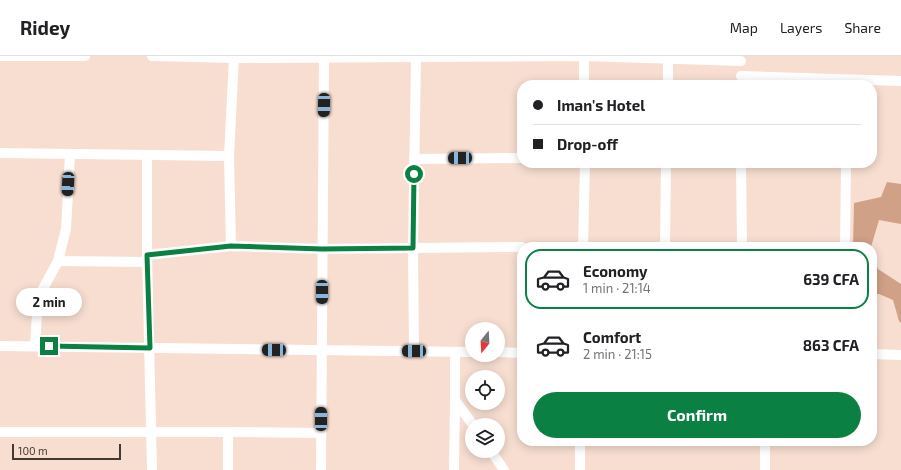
<!DOCTYPE html>
<html lang="en">
<head>
<meta charset="utf-8">
<style>
	body { margin:0; font-family:"Exo 2",sans-serif; background:#f6f6f6; color:#202124; height:100vh; display:flex; flex-direction:column; font-size:15px; white-space:nowrap }
	* { box-sizing:border-box; margin:0 }
	p { font-size:13px; color:#757577 }
	.icon { flex:none; width:22px; height:22px; fill:none; stroke:currentColor; stroke-width:2; stroke-linecap:round; stroke-linejoin:round }
	.map { position:relative; flex:1; overflow:hidden }
	.side { position:absolute; left:517px; top:186px; width:360px; height:204px; display:flex; flex-direction:column; background:#fff; border-radius:16px; box-shadow:0 2px 10px #0003 }
	.side>* { flex:none }
	.top-card { position:absolute; left:517px; top:24px; width:360px; height:88px; border-radius:16px; box-shadow:0 2px 10px #0003; display:grid; align-content:center; height:88px; padding:0 16px; background:#fff }
	.needle { width:26px; rotate:198deg }
	.tools { position:absolute; left:465px; top:266px; display:grid; gap:8px }
	.tools a { display:grid; place-items:center; width:40px; height:40px; border-radius:50%; background:#fff; box-shadow:0 2px 10px #0003; font-size:20px }
	.scale { position:absolute; left:12px; bottom:10px; width:109px; box-sizing:border-box; padding-left:4px; border:2px solid #433934; border-top:0; font-size:11px; line-height:14px; white-space:nowrap; color:#433934; -webkit-text-stroke:3px #f7ded1; paint-order:stroke }
	.end { position:absolute; width:18px; height:18px; margin:-9px; border:5px solid #0b8043; background:#fff; box-shadow:0 0 0 2px #fff }
	.from { border-radius:50% }
	.bubble { position:absolute; height:28px; border-radius:14px; background:#fff; box-shadow:0 2px 10px #0003; font-size:13px; font-weight:700; line-height:28px; text-align:center }
	.car { position:absolute; width:12px; height:24px; margin:-12px -6px; border-radius:5px; box-shadow:0 0 3px 1px #0007; background:linear-gradient(#222 24%,#8ab4d8 0 40%,#222 0 76%,#8ab4d8 0 86%,#222 0) }
	.top-card b { display:flex; align-items:center; gap:14px; height:38px; font-size:15px }
	.top-card b+b { border-top:1px solid #e0e0e0 }
	.top-card i { width:10px; height:10px; background:#202124 }
	ul { padding:7px 0 0; list-style:none }
	li { display:flex; align-items:center; gap:12px; height:60px; margin:0 8px 6px; padding:0 8px; border:2px solid transparent; border-radius:16px }
	li div { flex:1 }
	li b { display:block; font-size:15px }
	li em { font-style:normal; font-weight:700 }
	li.on { border-color:#0b8043 }
	li>.icon { width:36px; height:36px; stroke-width:1.5 }
	.action { display:flex; gap:8px; margin-top:auto; padding:8px 16px }
	.action a { flex:1; height:46px; border-radius:24px; background:#0b8043; color:#fff; font-size:16px; font-weight:700; line-height:46px; text-align:center }
	header { display:flex; align-items:center; gap:24px; box-sizing:border-box; height:56px; padding:0 20px; background:#fff; border-bottom:1px solid #e0e0e0 }
	header strong { font-size:19px }
	nav { display:flex; gap:22px; margin-inline-start:auto; font-size:14px }
	.map>svg:first-child { display:block }
</style>
</head>
<body>
<header>
<strong>Ridey</strong>
<nav><a>Map</a><a>Layers</a><a>Share</a></nav>
</header>
<div class="map">
<svg width="901" height="414" viewBox="0 0 901 414">
	<rect width="100%" height="100%" fill="#f7ded1"/>
	<g fill="#d1a187">
		<path d="M 887,126 L 901,128 L 901,168 L 879,164 L 871,191 L 853,191 L 854,147 L 881,141 Z"/>
		<path d="M 872,196 L 878,213 L 901,228 L 901,267 L 899,265 L 893,244 L 879,238 L 872,238 Z"/>
	</g>
	<g fill="none" stroke-linecap="round" stroke-linejoin="round">
		<g stroke="#fff" stroke-width="10">
			<path d="M 0,0 L 85,0"/>
			<path d="M 152,0 L 234,2 L 584,0 L 741,5"/>
			<path d="M 584,0 L 584,29"/>
			<path d="M 741,20 L 901,25"/>
			<path d="M 668,29 L 668,3"/>
			<path d="M 0,97 L 229,100"/>
			<path d="M 147,100 L 147,199 L 152,414"/>
			<path d="M 414,103 L 522,102"/>
			<path d="M 741,107 L 742,191"/>
			<path d="M 231,190 L 229,100 L 234,2"/>
			<path d="M 583,191 L 585,107"/>
			<path d="M 665,191 L 666,107"/>
			<path d="M 845,191 L 846,107"/>
			<path d="M 147,199 L 231,190 L 322,193 L 522,191"/>
			<path d="M 58,205 L 147,206"/>
			<path d="M 0,290 L 472,296"/>
			<path d="M 35,290 L 38,242 L 58,205 L 66,173 L 70,98"/>
			<path d="M 414,295 L 413,192 L 416,0"/>
			<path d="M 498,296 L 522,297"/>
			<path d="M 872,298 L 901,299"/>
			<path d="M 455,344 L 473,369"/>
			<path d="M 0,376 L 228,376 L 321,377"/>
			<path d="M 228,376 L 228,414"/>
			<path d="M 491,395 L 504,414"/>
			<path d="M 321,414 L 324,0"/>
			<path d="M 454,414 L 455,344 L 455,296"/>
			<path d="M 580,414 L 580,385"/>
			<path d="M 765,414 L 765,385"/>
		</g>
	</g>
	<g fill="none" stroke-linecap="round" stroke-linejoin="round">
		<path stroke="#0b8043" stroke-width="5" d="M 49,290 L 150,292 L 147,199 L 231,190 L 322,193 L 413,192 L 414,118"/>
	</g>
</svg>
<div class="tools">
<a><svg class="needle" viewBox="-14 -14 28 28"><path d="M0-13l5 13h-10z" fill="#e53935"/><path d="M0 13l5-13h-10z" fill="#757577"/></svg></a>
<a><svg class="icon" aria-label="locate" viewBox="0 0 24 24"><circle cx="12" cy="12" r="6"/><path d="M12 2v4M12 18v4M2 12h4M18 12h4"/></svg></a>
<a><svg class="icon" aria-label="layers" viewBox="0 0 24 24"><path d="M12 4l9 5-9 5-9-5zM3 14l9 5 9-5"/></svg></a>
</div>
<div class="scale">100 m</div>
<i class="end from" style="left:414px;top:118px"></i>
<i class="end" style="left:49px;top:290px"></i>
<div class="bubble" style="left:16px;top:232px;width:66px">2 min</div>
<i class="car" style="left:324px;top:49px;rotate:181deg"></i>
<i class="car" style="left:460px;top:102px;rotate:269deg"></i>
<i class="car" style="left:68px;top:128px;rotate:183deg"></i>
<i class="car" style="left:322px;top:236px;rotate:180deg"></i>
<i class="car" style="left:274px;top:294px;rotate:271deg"></i>
<i class="car" style="left:414px;top:295px;rotate:270deg"></i>
<i class="car" style="left:321px;top:363px;rotate:0deg"></i>
<div class="top-card">
<b><i class="from"></i>Iman's Hotel</b>
<b><i></i>Drop-off</b>
</div>
<section class="side">
<ul>
<li class="on"><svg class="icon" aria-label="car" viewBox="0 0 24 24"><path d="M5 17H2v-5l4-1 3-4h7l3 4 3 1v5h-3M9 17h6M6 11h13"/><circle cx="7" cy="17" r="2"/><circle cx="17" cy="17" r="2"/></svg><div><b>Economy</b><p>1 min · 21:14</p></div><em>639 CFA</em></li>
<li><svg class="icon" aria-label="car" viewBox="0 0 24 24"><path d="M5 17H2v-5l4-1 3-4h7l3 4 3 1v5h-3M9 17h6M6 11h13"/><circle cx="7" cy="17" r="2"/><circle cx="17" cy="17" r="2"/></svg><div><b>Comfort</b><p>2 min · 21:15</p></div><em>863 CFA</em></li>
</ul>
<div class="action"><a>Confirm</a></div>
</section>
</div>
</body>
</html>
